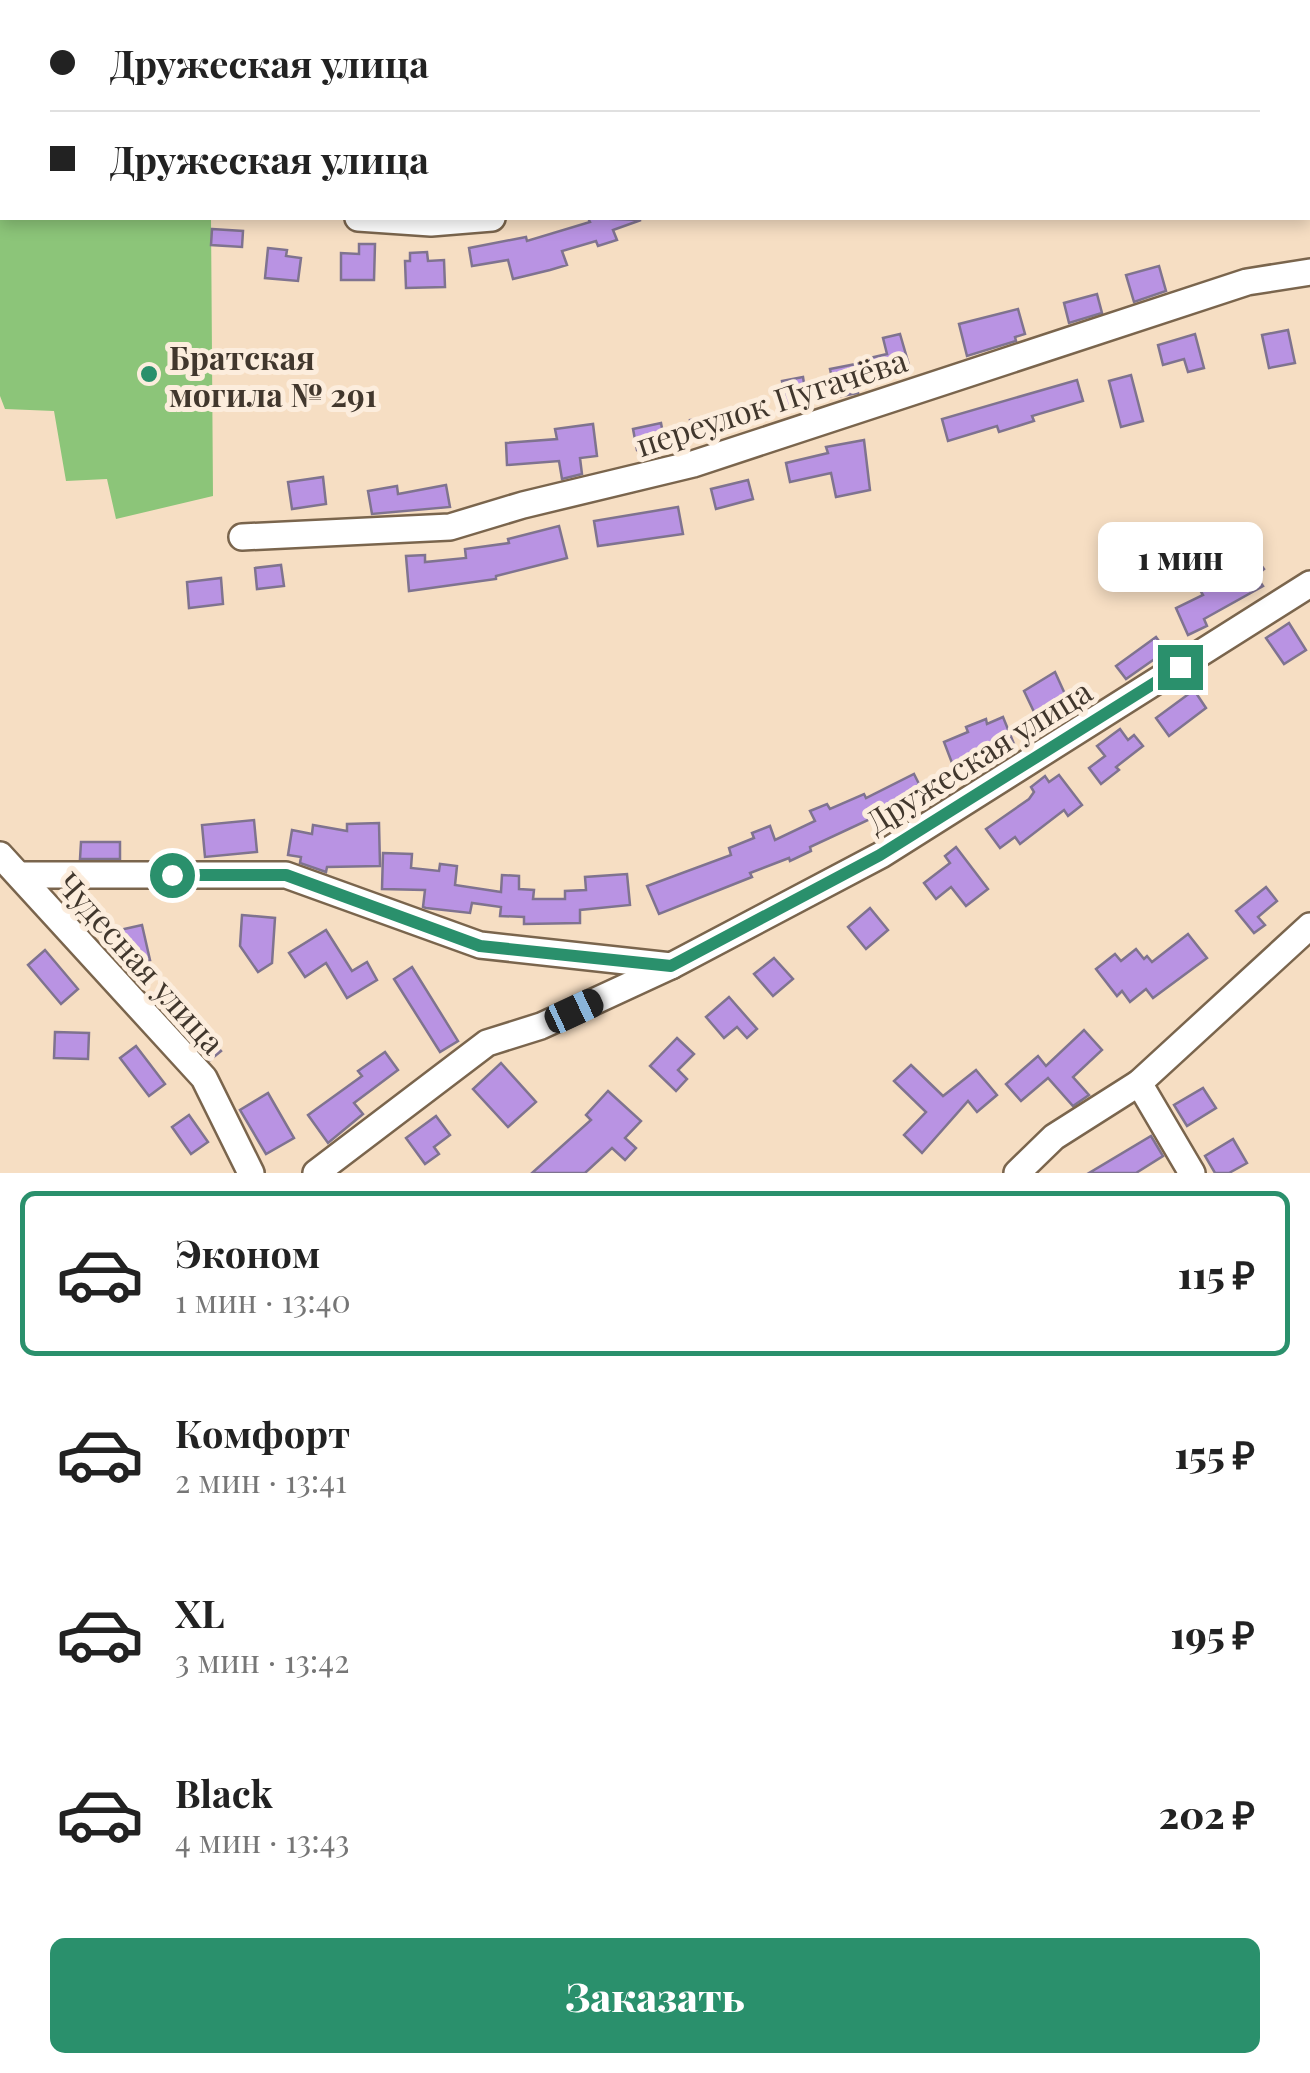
<!DOCTYPE html>
<html lang="ru">
<head>
<meta charset="utf-8">
<style>
	body { margin:0; font-family:"Playfair Display",serif; background:#f2f2f2; color:#222; height:100vh; display:flex; flex-direction:column; font-size:38px; white-space:nowrap }
	* { box-sizing:border-box; margin:0 }
	p { font-size:32px; color:#767676 }
	.icon { flex:none; width:55px; height:55px; fill:none; stroke:currentColor; stroke-width:2; stroke-linecap:round; stroke-linejoin:round }
	.map { position:relative; height:1173px; overflow:hidden }
	.details { display:flex; flex-direction:column; background:#fff; flex:1 }
	.details>* { flex:none }
	.top-card { position:absolute; left:0px; top:0px; width:1310px; height:220px; box-shadow:0 5px 15px #0003; display:grid; align-content:center; height:220px; padding:0 50px; background:#fff }
	.end { position:absolute; width:45px; height:45px; margin:-22px; border:12px solid #2a906c; background:#fff; box-shadow:0 0 0 5px #fff }
	.from { border-radius:50% }
	.bubble { position:absolute; height:70px; border-radius:15px; background:#fff; box-shadow:0 5px 15px #0003; font-size:32px; font-weight:800; line-height:70px; text-align:center }
	.car { position:absolute; width:30px; height:60px; margin:-30px -15px; border-radius:12px; box-shadow:0 0 8px 2px #0007; background:linear-gradient(#222 24%,#8ab4d8 0 40%,#222 0 76%,#8ab4d8 0 86%,#222 0) }
	.top-card b { display:flex; align-items:center; gap:35px; height:95px; font-size:38px }
	.top-card b+b { border-top:2px solid #e0e0e0 }
	.top-card i { width:25px; height:25px; background:#222 }
	ul { padding:18px 0 0; list-style:none }
	li { display:flex; align-items:center; gap:30px; height:165px; margin:0 20px 15px; padding:0 30px; border:5px solid transparent; border-radius:15px }
	li div { flex:1 }
	li b { display:block; font-size:38px }
	li em { font-style:normal; font-weight:800 }
	li.active { border-color:#2a906c }
	li>.icon { width:90px; height:90px; stroke-width:1.5 }
	.button { display:flex; gap:20px; margin-top:auto; padding:20px 50px }
	.button a { flex:1; height:115px; border-radius:15px; background:#2a906c; color:#fff; font-size:40px; font-weight:800; line-height:115px; text-align:center }
	.map>svg:first-child { display:block }
</style>
</head>
<body>
<div class="map">
<svg width="1310" height="1173" viewBox="0 0 1310 1173">
	<rect width="100%" height="100%" fill="#f6dec3"/>
	<path fill="#8cc579" d="M 0,183 L 2,218 L 211,218 L 213,496 L 116,519 L 107,479 L 66,481 L 54,411 L 5,409 L 0,396 Z"/>
	<g fill="#b993e3" stroke="#7f738f" stroke-width="2.5">
		<path d="M 588,218 L 641,220 L 613,230 L 617,240 L 598,246 L 596,241 L 562,251 L 567,265 L 550,270 L 513,279 L 508,260 L 472,266 L 469,248 L 526,237 L 527,241 L 590,222 Z"/>
		<path d="M 212,229 L 243,231 L 242,247 L 211,245 Z"/>
		<path d="M 359,244 L 375,244 L 374,280 L 341,280 L 341,253 L 359,254 Z"/>
		<path d="M 268,248 L 287,250 L 286,256 L 301,258 L 298,281 L 265,278 Z"/>
		<path d="M 427,252 L 428,261 L 444,260 L 445,287 L 406,288 L 405,261 L 410,261 L 410,253 Z"/>
		<path d="M 1159,266 L 1166,291 L 1134,302 L 1126,275 Z"/>
		<path d="M 1097,294 L 1102,313 L 1069,323 L 1064,303 Z"/>
		<path d="M 1018,309 L 1025,334 L 1015,337 L 1016,341 L 967,356 L 959,324 Z"/>
		<path d="M 1288,330 L 1295,363 L 1269,368 L 1262,335 Z"/>
		<path d="M 900,334 L 911,372 L 857,387 L 858,393 L 836,397 L 830,369 L 871,361 L 870,358 L 887,354 L 883,338 Z"/>
		<path d="M 1195,334 L 1204,368 L 1188,372 L 1184,359 L 1163,365 L 1158,345 Z"/>
		<path d="M 1131,375 L 1143,421 L 1121,427 L 1109,381 Z"/>
		<path d="M 803,377 L 807,403 L 786,406 L 782,381 Z"/>
		<path d="M 1077,380 L 1083,401 L 1032,416 L 1034,421 L 999,432 L 997,426 L 948,441 L 942,419 Z"/>
		<path d="M 721,416 L 723,433 L 692,437 L 690,420 Z"/>
		<path d="M 661,423 L 665,444 L 637,450 L 633,429 Z"/>
		<path d="M 593,424 L 597,456 L 580,458 L 582,474 L 562,479 L 559,461 L 507,465 L 506,443 L 557,439 L 555,429 Z"/>
		<path d="M 864,440 L 870,490 L 836,497 L 831,473 L 790,482 L 786,463 L 828,453 L 826,447 Z"/>
		<path d="M 323,477 L 326,504 L 292,509 L 288,482 Z"/>
		<path d="M 748,480 L 753,499 L 716,509 L 711,489 Z"/>
		<path d="M 446,485 L 450,507 L 372,514 L 368,491 L 397,486 L 398,494 Z"/>
		<path d="M 678,507 L 683,534 L 598,546 L 594,521 Z"/>
		<path d="M 559,526 L 567,558 L 496,576 L 496,579 L 409,591 L 406,556 L 425,555 L 425,562 L 466,558 L 465,549 L 509,543 L 508,539 Z"/>
		<path d="M 1247,546 L 1264,569 L 1256,576 L 1263,586 L 1204,619 L 1207,626 L 1188,635 L 1176,608 L 1203,595 L 1200,590 L 1229,576 L 1224,568 Z"/>
		<path d="M 281,565 L 284,586 L 257,589 L 255,568 Z"/>
		<path d="M 221,578 L 223,604 L 189,608 L 187,582 Z"/>
		<path d="M 1289,623 L 1306,650 L 1284,664 L 1266,638 Z"/>
		<path d="M 1156,637 L 1166,651 L 1126,679 L 1116,666 Z"/>
		<path d="M 1055,672 L 1074,714 L 1056,723 L 1050,709 L 1036,716 L 1024,691 Z"/>
		<path d="M 1194,690 L 1206,708 L 1169,736 L 1156,718 Z"/>
		<path d="M 1003,717 L 1014,744 L 975,760 L 978,768 L 957,776 L 944,742 L 968,732 L 966,727 L 986,719 L 987,724 Z"/>
		<path d="M 1120,729 L 1128,740 L 1134,735 L 1143,746 L 1116,767 L 1119,770 L 1101,784 L 1089,768 L 1105,756 L 1097,746 Z"/>
		<path d="M 914,774 L 924,794 L 810,847 L 811,851 L 790,861 L 789,858 L 750,873 L 752,877 L 659,914 L 647,886 L 731,855 L 729,848 L 754,838 L 752,833 L 770,826 L 775,840 L 815,821 L 810,811 L 827,804 L 830,809 L 864,794 L 866,798 Z"/>
		<path d="M 1059,775 L 1082,805 L 1068,816 L 1064,810 L 1020,844 L 1015,837 L 1000,848 L 986,829 L 1029,799 L 1034,792 L 1031,787 L 1045,776 L 1049,782 Z"/>
		<path d="M 254,820 L 257,852 L 205,857 L 202,825 Z"/>
		<path d="M 379,823 L 380,866 L 327,867 L 326,872 L 300,863 L 301,857 L 288,855 L 292,830 L 312,834 L 313,825 L 347,831 L 347,824 Z"/>
		<path d="M 81,842 L 120,842 L 120,859 L 80,859 Z"/>
		<path d="M 956,847 L 988,889 L 966,906 L 951,887 L 936,899 L 924,883 L 950,863 L 945,856 Z"/>
		<path d="M 383,853 L 412,854 L 411,868 L 439,871 L 440,864 L 457,866 L 455,885 L 501,892 L 502,875 L 519,876 L 519,889 L 534,890 L 533,899 L 565,899 L 565,891 L 586,890 L 585,877 L 627,874 L 630,905 L 580,910 L 580,923 L 524,924 L 524,917 L 500,916 L 501,907 L 472,903 L 470,913 L 426,908 L 423,907 L 425,890 L 382,889 Z"/>
		<path d="M 1266,887 L 1277,901 L 1258,917 L 1265,925 L 1254,933 L 1236,911 Z"/>
		<path d="M 870,908 L 888,930 L 866,949 L 848,927 Z"/>
		<path d="M 242,915 L 275,918 L 272,963 L 258,972 L 240,946 Z"/>
		<path d="M 142,925 L 150,960 L 123,966 L 117,959 L 111,932 Z"/>
		<path d="M 326,930 L 352,971 L 367,962 L 377,980 L 347,998 L 326,963 L 305,977 L 289,953 Z"/>
		<path d="M 1188,934 L 1207,958 L 1153,998 L 1146,989 L 1130,1002 L 1122,991 L 1117,996 L 1096,969 L 1115,954 L 1121,961 L 1136,949 L 1144,959 L 1147,956 L 1152,962 Z"/>
		<path d="M 45,950 L 78,989 L 61,1004 L 28,965 Z"/>
		<path d="M 774,958 L 793,979 L 773,996 L 754,974 Z"/>
		<path d="M 412,967 L 458,1041 L 440,1052 L 394,979 Z"/>
		<path d="M 168,988 L 221,1051 L 210,1060 L 154,1000 Z"/>
		<path d="M 729,997 L 757,1029 L 747,1038 L 737,1027 L 724,1038 L 706,1017 Z"/>
		<path d="M 1084,1030 L 1102,1050 L 1073,1077 L 1089,1095 L 1073,1106 L 1048,1078 L 1021,1101 L 1006,1084 L 1038,1056 L 1046,1066 Z"/>
		<path d="M 55,1032 L 89,1033 L 88,1059 L 54,1058 Z"/>
		<path d="M 677,1038 L 694,1054 L 678,1070 L 687,1079 L 676,1091 L 650,1066 Z"/>
		<path d="M 136,1046 L 165,1084 L 149,1096 L 120,1058 Z"/>
		<path d="M 385,1052 L 398,1070 L 354,1103 L 363,1114 L 328,1143 L 308,1115 L 362,1076 L 358,1071 Z"/>
		<path d="M 501,1063 L 536,1102 L 508,1127 L 473,1089 Z"/>
		<path d="M 911,1065 L 943,1096 L 976,1070 L 997,1095 L 977,1112 L 968,1101 L 922,1153 L 904,1135 L 926,1112 L 894,1081 Z"/>
		<path d="M 1203,1088 L 1216,1108 L 1187,1126 L 1174,1105 Z"/>
		<path d="M 608,1091 L 641,1121 L 625,1138 L 636,1148 L 625,1160 L 612,1148 L 585,1173 L 532,1173 L 591,1120 L 586,1115 Z"/>
		<path d="M 268,1093 L 294,1138 L 266,1154 L 240,1110 Z"/>
		<path d="M 189,1115 L 208,1142 L 191,1154 L 172,1127 Z"/>
		<path d="M 436,1116 L 450,1135 L 434,1147 L 439,1154 L 425,1164 L 406,1138 Z"/>
		<path d="M 1151,1136 L 1163,1156 L 1136,1173 L 1089,1173 Z"/>
		<path d="M 1233,1139 L 1247,1163 L 1229,1173 L 1215,1173 L 1205,1156 Z"/>
	</g>
	<g fill="none" stroke-linecap="round" stroke-linejoin="round">
		<defs>
			<g id="minor">
				<path d="M 1225,0 L 1227,2"/>
				<path d="M 1308,23 L 1310,23"/>
				<path d="M 1308,103 L 1310,120"/>
				<path d="M 0,165 L 2,166"/>
				<path d="M 358,218 L 431,223 L 492,218"/>
				<path d="M 242,537 L 450,527 L 523,505 L 693,464 L 1247,282 L 1310,272"/>
				<path d="M 0,855 L 204,1078 L 251,1173"/>
				<path d="M 20,875 L 286,875 L 480,945 L 671,966 L 881,855 L 1310,584"/>
				<path d="M 1139,1083 L 1192,1173"/>
				<path d="M 316,1173 L 487,1043 L 541,1026 L 671,966"/>
				<path d="M 1017,1173 L 1054,1137 L 1139,1083 L 1310,926"/>
			</g>
		</defs>
		<use href="#minor" stroke="#7a654d" stroke-width="30"/>
		<use href="#minor" stroke="#fff" stroke-width="25"/>
	</g>
	<g fill="none" stroke-linecap="round" stroke-linejoin="round">
		<path stroke="#2a906c" stroke-width="12" d="M 172,875 L 286,875 L 480,946 L 671,966 L 880,855 L 1180,667"/>
	</g>
	<circle fill="#2a906c" stroke="#fceddd" stroke-width="4" cx="149" cy="374" r="10"/>
	<g text-anchor="middle" dominant-baseline="central" stroke-width="10" stroke-linejoin="round" paint-order="stroke">
		<g font-size="32" font-weight="bold" fill="#41372d" stroke="#fceddd" text-anchor="start">
			<text x="169" y="356">Братская<tspan x="169" dy="37">могила № 291</tspan></text>
		</g>
		<g font-size="32" fill="#41372d" stroke="#fceddd">
			<text transform="translate(771 401) rotate(-18)">переулок Пугачёва</text>
			<text transform="translate(978 755) rotate(-32)">Дружеская улица</text>
			<text transform="translate(142 962) rotate(48)">Чудесная улица</text>
		</g>
	</g>
</svg>
<i class="end from" style="left:172px;top:875px"></i>
<i class="end" style="left:1180px;top:667px"></i>
<div class="bubble" style="left:1098px;top:522px;width:165px">1 мин</div>
<i class="car" style="left:574px;top:1011px;rotate:65deg"></i>
<div class="top-card">
<b><i class="from"></i>Дружеская улица</b>
<b><i></i>Дружеская улица</b>
</div>
</div>
<section class="details">
<ul>
<li class="active"><svg class="icon" aria-label="car" viewBox="0 0 24 24"><path d="M5 17H2v-5l4-1 3-4h7l3 4 3 1v5h-3M9 17h6M6 11h13"/><circle cx="7" cy="17" r="2"/><circle cx="17" cy="17" r="2"/></svg><div><b>Эконом</b><p>1 мин · 13:40</p></div><em>115 ₽</em></li>
<li><svg class="icon" aria-label="car" viewBox="0 0 24 24"><path d="M5 17H2v-5l4-1 3-4h7l3 4 3 1v5h-3M9 17h6M6 11h13"/><circle cx="7" cy="17" r="2"/><circle cx="17" cy="17" r="2"/></svg><div><b>Комфорт</b><p>2 мин · 13:41</p></div><em>155 ₽</em></li>
<li><svg class="icon" aria-label="car" viewBox="0 0 24 24"><path d="M5 17H2v-5l4-1 3-4h7l3 4 3 1v5h-3M9 17h6M6 11h13"/><circle cx="7" cy="17" r="2"/><circle cx="17" cy="17" r="2"/></svg><div><b>XL</b><p>3 мин · 13:42</p></div><em>195 ₽</em></li>
<li><svg class="icon" aria-label="car" viewBox="0 0 24 24"><path d="M5 17H2v-5l4-1 3-4h7l3 4 3 1v5h-3M9 17h6M6 11h13"/><circle cx="7" cy="17" r="2"/><circle cx="17" cy="17" r="2"/></svg><div><b>Black</b><p>4 мин · 13:43</p></div><em>202 ₽</em></li>
</ul>
<div class="button"><a>Заказать</a></div>
</section>
</body>
</html>
